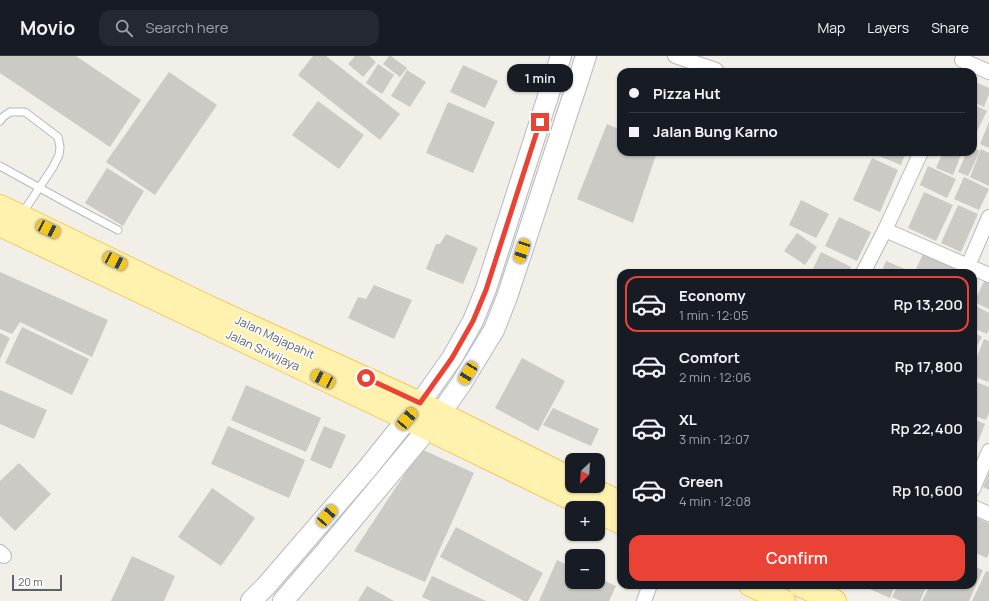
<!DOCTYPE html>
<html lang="en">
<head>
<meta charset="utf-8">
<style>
	body { margin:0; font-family:Manrope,sans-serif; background:#242831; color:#f1f3f6; height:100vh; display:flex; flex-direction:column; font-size:15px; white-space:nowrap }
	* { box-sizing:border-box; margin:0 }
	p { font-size:13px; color:#9ea1a6 }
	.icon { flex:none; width:22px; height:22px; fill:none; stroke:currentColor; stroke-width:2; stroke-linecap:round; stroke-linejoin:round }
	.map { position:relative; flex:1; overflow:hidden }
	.drawer { position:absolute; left:617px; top:213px; width:360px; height:320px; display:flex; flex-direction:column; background:#171b24; border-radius:12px; box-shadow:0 1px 3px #0004 }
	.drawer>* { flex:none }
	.guide { position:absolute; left:617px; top:12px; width:360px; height:88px; border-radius:12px; box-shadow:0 1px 3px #0004; display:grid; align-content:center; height:88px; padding:0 12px; background:#171b24 }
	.needle { width:26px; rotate:205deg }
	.controls { position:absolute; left:565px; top:397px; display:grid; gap:8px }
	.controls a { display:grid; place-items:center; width:40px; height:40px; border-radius:8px; background:#171b24; box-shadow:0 1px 3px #0004; font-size:20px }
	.scale { position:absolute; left:12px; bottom:10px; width:50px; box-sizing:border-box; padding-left:4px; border:2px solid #5f6368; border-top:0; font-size:11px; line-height:14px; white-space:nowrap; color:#5f6368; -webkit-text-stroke:3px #fff; paint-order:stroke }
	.end { position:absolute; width:18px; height:18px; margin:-9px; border:5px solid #ea4335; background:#fff; box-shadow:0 0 0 2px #fff }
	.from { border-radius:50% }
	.bubble { position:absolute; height:28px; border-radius:12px; background:#171b24; box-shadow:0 1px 3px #0004; font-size:13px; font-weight:600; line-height:28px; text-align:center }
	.car { position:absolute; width:12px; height:24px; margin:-12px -6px; border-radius:5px; box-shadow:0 0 3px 1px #0007; background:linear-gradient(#f5c518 24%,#345 0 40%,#f5c518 0 76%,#345 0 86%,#f5c518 0) }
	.guide b { display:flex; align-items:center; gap:14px; height:38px; font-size:15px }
	.guide b+b { border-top:1px solid #363941 }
	.guide i { width:10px; height:10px; background:#f1f3f6 }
	ul { padding:7px 0 0; list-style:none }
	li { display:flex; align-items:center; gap:12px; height:56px; margin:0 8px 6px; padding:0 4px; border:2px solid transparent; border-radius:12px }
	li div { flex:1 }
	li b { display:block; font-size:15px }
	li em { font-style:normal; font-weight:600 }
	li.active { border-color:#ea4335 }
	li>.icon { width:36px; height:36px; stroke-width:1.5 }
	.button { display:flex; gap:8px; margin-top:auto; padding:8px 12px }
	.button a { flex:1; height:46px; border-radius:12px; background:#ea4335; color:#fff; font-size:16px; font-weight:600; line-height:46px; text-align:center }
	header { display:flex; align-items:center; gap:24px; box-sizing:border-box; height:56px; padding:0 20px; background:#171b24; border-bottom:1px solid #363941 }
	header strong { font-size:19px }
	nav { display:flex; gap:22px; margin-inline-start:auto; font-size:14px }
	.search { width:280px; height:36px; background:#242831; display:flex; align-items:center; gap:10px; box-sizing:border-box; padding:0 14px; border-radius:12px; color:#9ea1a6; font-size:15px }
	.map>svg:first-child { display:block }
</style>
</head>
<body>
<header>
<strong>Movio</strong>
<div class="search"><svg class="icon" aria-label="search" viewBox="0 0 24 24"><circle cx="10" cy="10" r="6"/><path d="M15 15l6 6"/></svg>Search here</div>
<nav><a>Map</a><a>Layers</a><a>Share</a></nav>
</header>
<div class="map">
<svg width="989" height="545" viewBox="0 0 989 545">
	<rect width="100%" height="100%" fill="#f1efe8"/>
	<g fill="#cccac5">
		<path d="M 0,0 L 76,0 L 141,44 L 110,91 L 0,17 Z"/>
		<path d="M 313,0 L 326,0 L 400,58 L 380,84 L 298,19 Z"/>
		<path d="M 355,0 L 369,0 L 376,6 L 363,21 L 348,8 Z"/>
		<path d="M 389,0 L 391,0 L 407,12 L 400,21 L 383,8 Z"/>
		<path d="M 378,8 L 394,19 L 382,38 L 366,27 Z"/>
		<path d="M 463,9 L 498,25 L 485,52 L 450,36 Z"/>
		<path d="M 407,14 L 426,26 L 410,51 L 391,40 Z"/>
		<path d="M 169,16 L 217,49 L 155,139 L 106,106 Z"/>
		<path d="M 973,25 L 989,32 L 989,38 L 984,51 L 973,46 Z"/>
		<path d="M 318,45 L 364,79 L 339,113 L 292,79 Z"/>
		<path d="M 448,46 L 495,66 L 473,117 L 426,97 Z"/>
		<path d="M 973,48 L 987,55 L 977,75 L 973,73 Z"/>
		<path d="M 989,66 L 989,92 L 980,88 Z"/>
		<path d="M 607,68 L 621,74 L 621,96 L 657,96 L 633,167 L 577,143 Z"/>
		<path d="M 973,91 L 980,95 L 968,120 L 958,116 L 967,96 L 973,96 Z"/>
		<path d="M 981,93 L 989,97 L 989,130 L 970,121 Z"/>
		<path d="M 875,96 L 906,96 L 901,109 L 874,98 Z"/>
		<path d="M 943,96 L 962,96 L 953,119 L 936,112 Z"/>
		<path d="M 872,102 L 898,114 L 880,156 L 853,144 Z"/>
		<path d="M 928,110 L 956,123 L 947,142 L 920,129 Z"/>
		<path d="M 107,112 L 144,135 L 123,170 L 85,147 Z"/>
		<path d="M 964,121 L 989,133 L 979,154 L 954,143 Z"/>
		<path d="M 924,136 L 953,149 L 936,185 L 908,172 Z"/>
		<path d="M 801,144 L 829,158 L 816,182 L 789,169 Z"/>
		<path d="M 958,149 L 978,158 L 961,196 L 941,187 Z"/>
		<path d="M 839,161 L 871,176 L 857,205 L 825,190 Z"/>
		<path d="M 797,177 L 817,191 L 805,209 L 784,195 Z"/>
		<path d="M 446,178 L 478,192 L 463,228 L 426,213 L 436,188 L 440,188 Z"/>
		<path d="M 821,196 L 851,211 L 848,217 L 811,217 Z"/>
		<path d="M 923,198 L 954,212 L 951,217 L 914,217 Z"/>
		<path d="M 886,205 L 912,216 L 911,217 L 881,217 Z"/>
		<path d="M 0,216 L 108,264 L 92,301 L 20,266 L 12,278 L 0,273 Z"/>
		<path d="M 986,221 L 989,223 L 989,253 L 974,246 Z"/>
		<path d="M 374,229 L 412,244 L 394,283 L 348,262 L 358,241 L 366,243 Z"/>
		<path d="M 976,250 L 989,257 L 989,274 L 987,278 L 973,272 L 973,256 Z"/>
		<path d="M 22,271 L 89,303 L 72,339 L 5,307 Z"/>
		<path d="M 973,276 L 982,281 L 973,297 Z"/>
		<path d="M 0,277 L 10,282 L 0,303 Z"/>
		<path d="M 984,283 L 989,285 L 989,323 L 988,326 L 973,320 L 973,311 Z"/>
		<path d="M 522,302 L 565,325 L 538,375 L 495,352 Z"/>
		<path d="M 976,326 L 989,331 L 989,357 L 986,364 L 973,359 L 973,332 Z"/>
		<path d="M 246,329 L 321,362 L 306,396 L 231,364 Z"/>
		<path d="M 0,334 L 47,354 L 34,383 L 0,368 Z"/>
		<path d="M 553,352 L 599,373 L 591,390 L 543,369 Z"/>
		<path d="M 973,363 L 985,368 L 975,393 L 973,393 Z"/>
		<path d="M 228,370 L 305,404 L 289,442 L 211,408 Z"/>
		<path d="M 324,370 L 346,379 L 331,413 L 310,404 Z"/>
		<path d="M 421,393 L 474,417 L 425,526 L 354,495 Z"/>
		<path d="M 19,407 L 51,438 L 15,475 L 0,460 L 0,425 Z"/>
		<path d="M 989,417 L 989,434 L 983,431 Z"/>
		<path d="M 212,432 L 255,462 L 221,510 L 178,481 Z"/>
		<path d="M 973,460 L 989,467 L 989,497 L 987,502 L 973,496 Z"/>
		<path d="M 456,471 L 543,517 L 528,545 L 524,545 L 440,501 Z"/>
		<path d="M 132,500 L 175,520 L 164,545 L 111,545 Z"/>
		<path d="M 557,504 L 572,511 L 572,526 L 598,526 L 598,522 L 616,530 L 609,545 L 539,545 Z"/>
		<path d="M 973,510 L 983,514 L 969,545 L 922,545 L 930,529 L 973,529 Z"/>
		<path d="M 986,515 L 989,516 L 989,545 L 972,545 Z"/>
		<path d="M 432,520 L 486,545 L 431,545 L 422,541 Z"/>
		<path d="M 861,529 L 895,529 L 890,542 Z"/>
		<path d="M 898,529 L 927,529 L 920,545 L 901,545 L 892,541 Z"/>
		<path d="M 367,530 L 394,545 L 358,545 Z"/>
	</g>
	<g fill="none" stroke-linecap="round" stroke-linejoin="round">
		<defs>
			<g id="service">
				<path d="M 0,65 L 3,61 L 10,56 L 25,56 L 58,81 L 60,91 L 59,99 L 53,111 L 22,158"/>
				<path d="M 0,110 L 67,147 L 118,174"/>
			</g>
			<g id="minor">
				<path d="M 675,0 L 716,14"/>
				<path d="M 962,4 L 989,16"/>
				<path d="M 885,174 L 989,219"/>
				<path d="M 863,217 L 885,174 L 921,96"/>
				<path d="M 965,217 L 989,161"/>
				<path d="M 973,433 L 989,395"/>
				<path d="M 973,451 L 989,458"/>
				<path d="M 0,496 L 4,500"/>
				<path d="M 644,545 L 650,529"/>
			</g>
			<g id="secondary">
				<path d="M 251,545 L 266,530 L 367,413 L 420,347 L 452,302 L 473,265 L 486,233 L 561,0"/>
				<path d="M 283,545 L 326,495 L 440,358 L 461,328 L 494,274 L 507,241 L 577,28 L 586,0"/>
			</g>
			<g id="primary">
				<path d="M 0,150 L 209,251 L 420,347 L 572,423"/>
				<path d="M 0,169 L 407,363 L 590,452"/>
				<path d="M 587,430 L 621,447"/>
				<path d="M 598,456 L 621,467"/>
				<path d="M 750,529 L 784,545"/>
				<path d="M 799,529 L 835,545"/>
			</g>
		</defs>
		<use href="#service" stroke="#b5b8bc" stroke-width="9"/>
		<use href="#minor" stroke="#b5b8bc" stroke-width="16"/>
		<use href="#secondary" stroke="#b6babf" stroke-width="22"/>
		<use href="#primary" stroke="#f2c960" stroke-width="24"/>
		<use href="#service" stroke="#fff" stroke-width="7"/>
		<use href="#minor" stroke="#fff" stroke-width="14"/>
		<use href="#secondary" stroke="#fff" stroke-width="20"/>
		<use href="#primary" stroke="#fff2af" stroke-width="22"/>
	</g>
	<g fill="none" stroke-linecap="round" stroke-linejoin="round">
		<path stroke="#ea4335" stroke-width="5" d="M 366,322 L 420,347 L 452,302 L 473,265 L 486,234 L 540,66"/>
	</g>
	<g text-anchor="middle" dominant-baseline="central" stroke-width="3" stroke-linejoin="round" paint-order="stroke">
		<g font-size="12" fill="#5f6368" stroke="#fff">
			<text transform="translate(275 281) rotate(25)">Jalan Majapahit</text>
			<text transform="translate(263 294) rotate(25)">Jalan Sriwijaya</text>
		</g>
	</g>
</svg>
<div class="controls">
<a><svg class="needle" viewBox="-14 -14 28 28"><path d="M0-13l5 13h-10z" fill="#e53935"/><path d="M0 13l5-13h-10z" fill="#9ea1a6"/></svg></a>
<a>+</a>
<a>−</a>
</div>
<div class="scale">20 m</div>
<i class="end from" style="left:366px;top:322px"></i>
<i class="end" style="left:540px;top:66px"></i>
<div class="bubble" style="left:507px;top:8px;width:66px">1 min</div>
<i class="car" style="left:48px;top:173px;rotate:116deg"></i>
<i class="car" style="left:522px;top:195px;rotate:198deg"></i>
<i class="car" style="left:115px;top:205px;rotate:116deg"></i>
<i class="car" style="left:468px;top:317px;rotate:212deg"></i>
<i class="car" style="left:323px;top:323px;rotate:296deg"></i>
<i class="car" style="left:407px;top:363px;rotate:40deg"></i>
<i class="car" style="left:327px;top:460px;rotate:41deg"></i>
<div class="guide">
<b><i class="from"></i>Pizza Hut</b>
<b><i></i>Jalan Bung Karno</b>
</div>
<section class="drawer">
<ul>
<li class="active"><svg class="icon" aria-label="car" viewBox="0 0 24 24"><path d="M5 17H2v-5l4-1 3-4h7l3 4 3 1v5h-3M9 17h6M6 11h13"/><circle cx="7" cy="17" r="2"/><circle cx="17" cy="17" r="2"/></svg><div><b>Economy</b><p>1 min · 12:05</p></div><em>Rp 13,200</em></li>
<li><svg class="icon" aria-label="car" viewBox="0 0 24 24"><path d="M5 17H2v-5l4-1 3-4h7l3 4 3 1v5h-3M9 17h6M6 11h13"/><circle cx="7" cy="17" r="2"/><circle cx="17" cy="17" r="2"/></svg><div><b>Comfort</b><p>2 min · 12:06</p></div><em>Rp 17,800</em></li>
<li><svg class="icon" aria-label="car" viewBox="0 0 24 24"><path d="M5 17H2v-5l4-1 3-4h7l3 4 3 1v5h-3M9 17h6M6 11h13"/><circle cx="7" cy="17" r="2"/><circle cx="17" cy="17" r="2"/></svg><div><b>XL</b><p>3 min · 12:07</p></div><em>Rp 22,400</em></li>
<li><svg class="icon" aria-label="car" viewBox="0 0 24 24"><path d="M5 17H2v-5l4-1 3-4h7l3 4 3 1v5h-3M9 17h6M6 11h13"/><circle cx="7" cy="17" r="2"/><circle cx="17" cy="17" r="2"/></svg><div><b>Green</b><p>4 min · 12:08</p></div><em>Rp 10,600</em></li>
</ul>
<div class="button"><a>Confirm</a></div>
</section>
</div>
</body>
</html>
